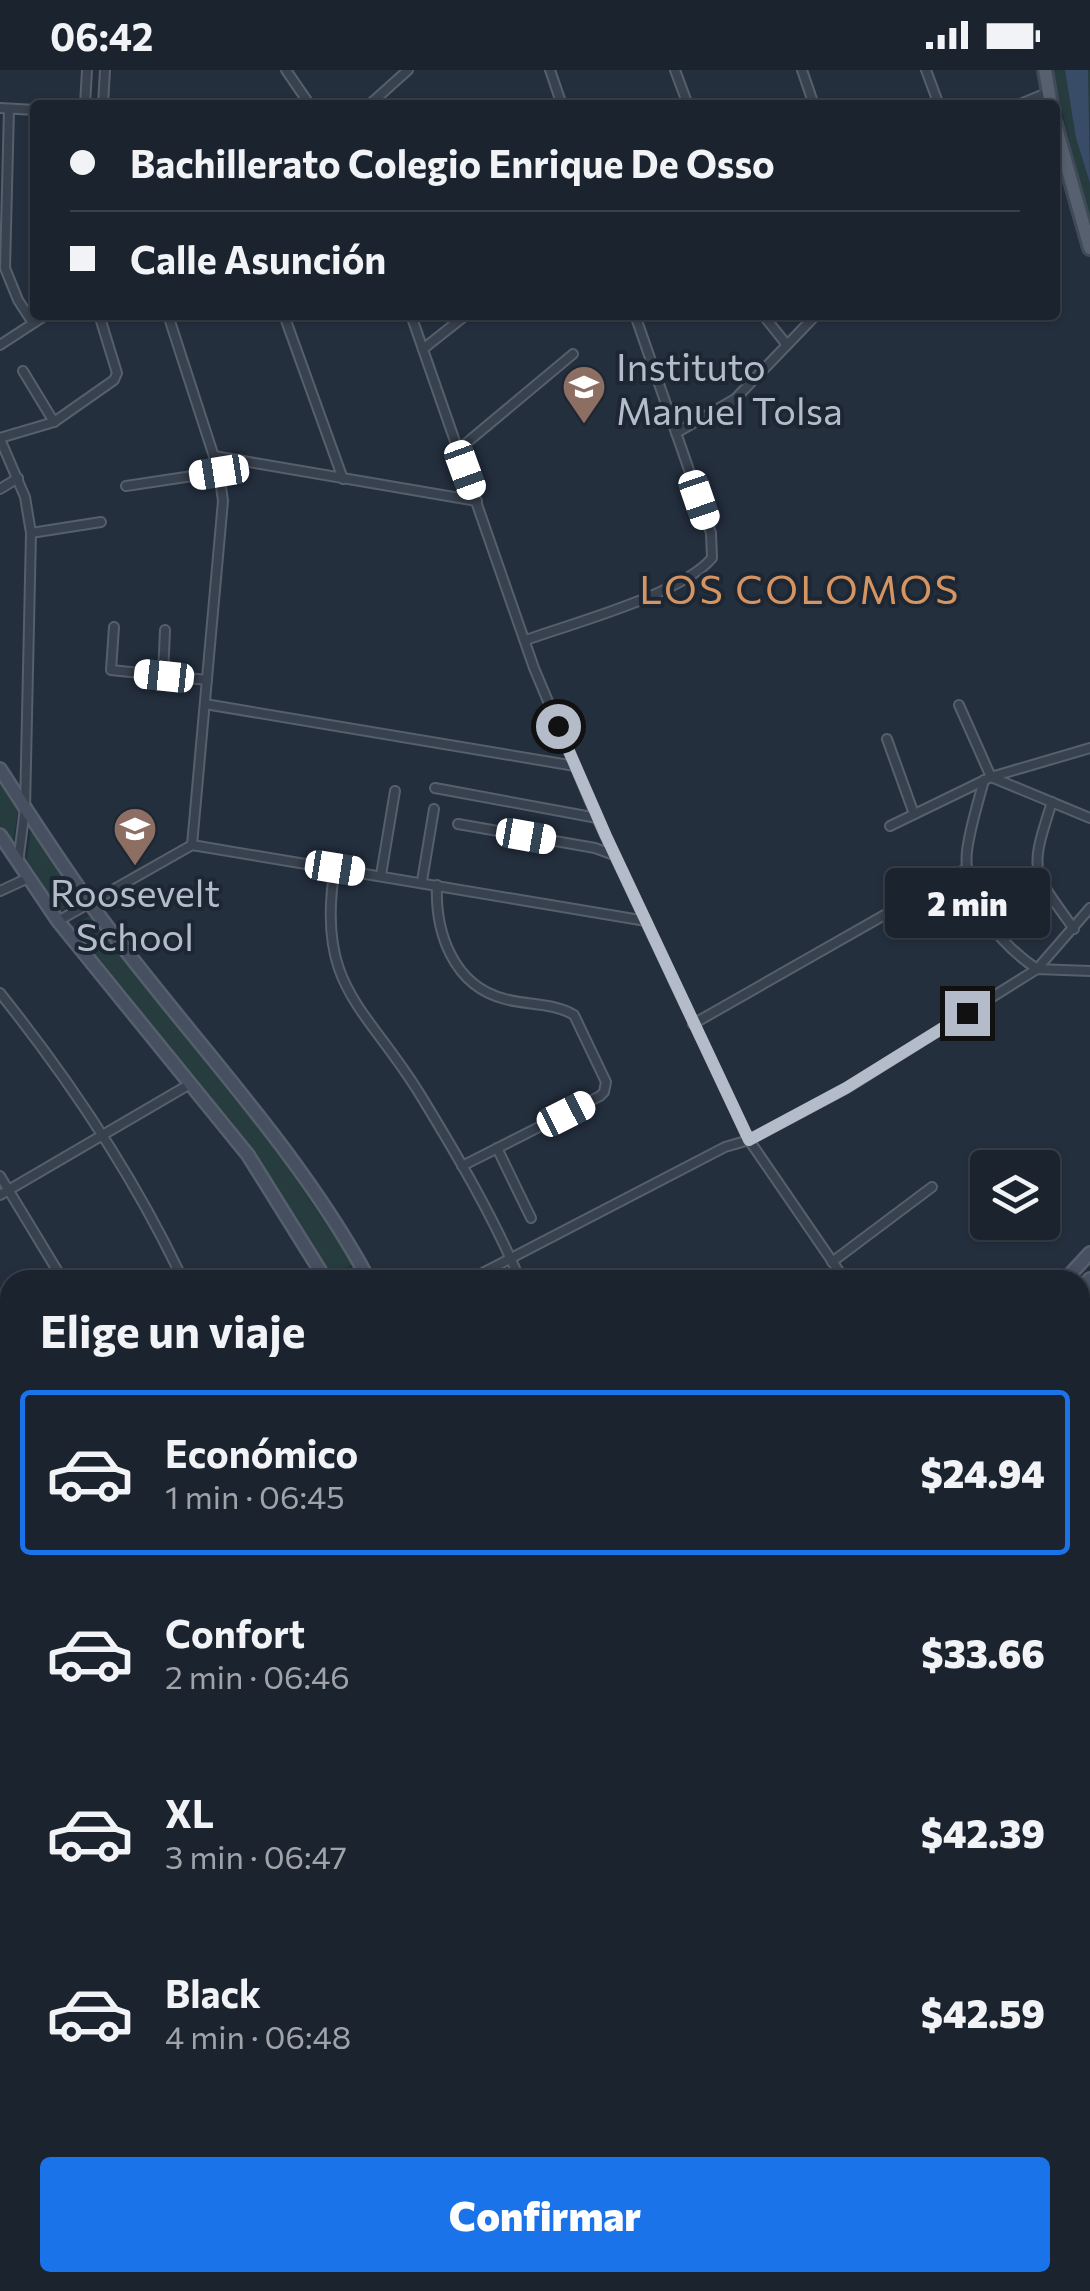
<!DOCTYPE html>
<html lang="es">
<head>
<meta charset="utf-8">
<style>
	body { margin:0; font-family:Commissioner,sans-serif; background:#242b36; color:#f1f3f6; height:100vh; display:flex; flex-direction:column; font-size:38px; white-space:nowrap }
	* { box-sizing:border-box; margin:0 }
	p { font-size:32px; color:#a0a4aa }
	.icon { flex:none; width:55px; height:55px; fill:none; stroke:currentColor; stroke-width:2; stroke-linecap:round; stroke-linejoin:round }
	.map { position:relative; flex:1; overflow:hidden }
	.details { position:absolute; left:0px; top:1200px; width:1090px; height:1022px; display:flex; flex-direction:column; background:#1b232e; border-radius:30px 30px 0 0; box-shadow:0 2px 8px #0004,0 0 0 2px #39404a }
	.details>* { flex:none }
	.guide { position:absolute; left:30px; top:30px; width:1030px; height:220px; border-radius:10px; box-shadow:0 2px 8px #0004,0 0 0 2px #39404a; display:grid; align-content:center; height:220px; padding:0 40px; background:#1b232e }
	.controls { position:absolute; left:970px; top:1080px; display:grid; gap:20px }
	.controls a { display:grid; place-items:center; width:90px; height:90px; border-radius:10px; background:#1b232e; box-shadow:0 2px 8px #0004,0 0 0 2px #39404a; font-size:50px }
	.end { position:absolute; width:45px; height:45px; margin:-22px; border:12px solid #b4bcc9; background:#111; box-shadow:0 0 0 5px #111 }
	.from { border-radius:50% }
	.bubble { position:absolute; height:70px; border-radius:10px; background:#1b232e; box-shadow:0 2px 8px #0004,0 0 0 2px #39404a; font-size:32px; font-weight:800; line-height:70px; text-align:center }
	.car { position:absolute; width:30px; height:60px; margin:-30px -15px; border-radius:12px; box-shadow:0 0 8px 2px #0007; background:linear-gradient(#fff 24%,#345 0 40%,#fff 0 76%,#345 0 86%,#fff 0) }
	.guide b { display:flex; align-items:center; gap:35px; height:95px; font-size:38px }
	.guide b+b { border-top:2px solid #39404a }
	.guide i { width:25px; height:25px; background:#f1f3f6 }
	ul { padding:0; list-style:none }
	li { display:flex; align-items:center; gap:30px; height:165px; margin:0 20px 15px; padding:0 20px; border:5px solid transparent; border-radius:10px }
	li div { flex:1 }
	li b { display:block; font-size:38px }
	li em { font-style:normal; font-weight:800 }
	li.on { border-color:#1a73e8 }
	li>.icon { width:90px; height:90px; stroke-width:1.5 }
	h2 { padding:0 40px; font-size:45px; line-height:120px }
	.primary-button { display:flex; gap:20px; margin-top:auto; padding:20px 40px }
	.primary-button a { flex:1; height:115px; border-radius:10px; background:#1a73e8; color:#fff; font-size:40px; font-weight:800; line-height:115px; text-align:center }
	.status { display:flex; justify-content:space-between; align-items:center; height:70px; padding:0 50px; background:#1b232e; direction:ltr }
	.status svg { height:28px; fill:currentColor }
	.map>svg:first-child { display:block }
</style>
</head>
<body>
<div class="status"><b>06:42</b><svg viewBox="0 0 49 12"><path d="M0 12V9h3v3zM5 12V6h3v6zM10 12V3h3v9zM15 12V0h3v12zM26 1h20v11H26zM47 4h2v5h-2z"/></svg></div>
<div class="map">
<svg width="1090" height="2221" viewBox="0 0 1090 2221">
	<rect width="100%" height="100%" fill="#242f3e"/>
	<g fill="#263c3f">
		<path d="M 1052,0 L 1090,0 L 1090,154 Z"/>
		<path d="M 0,708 L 19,737 L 12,775 L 0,756 Z"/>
		<path d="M 31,759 L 78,828 L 60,841 L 27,789 Z"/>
		<path d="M 89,846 L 269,1070 L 353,1194 L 330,1207 L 251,1080 L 72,856 Z"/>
		<path d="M 1080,1420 L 1090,1454 L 1090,2221 L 0,2221 L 0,1784 L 10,1778 L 10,2212 L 1080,2212 Z"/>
	</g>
	<g fill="#394c67">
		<path d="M 1065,0 L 1088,0 L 1090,113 L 1076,68 Z"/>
		<path d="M 1090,2071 L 1090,2214 L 1079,2213 L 1080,2170 L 1085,2150 L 1080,2138 L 1080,2072 Z"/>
	</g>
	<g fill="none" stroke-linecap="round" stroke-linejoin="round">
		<g stroke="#394c67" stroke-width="2.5">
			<path d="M 1080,1937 L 1090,1945"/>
			<path d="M 0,2175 L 10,2173"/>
		</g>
		<defs>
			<g id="street">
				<path d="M 286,0 L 310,35"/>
				<path d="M 550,0 L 562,35"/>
				<path d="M 675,0 L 688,35"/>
				<path d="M 802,0 L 814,35"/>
				<path d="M 926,0 L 939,35"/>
				<path d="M 85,35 L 87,0"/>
				<path d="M 103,35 L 105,0"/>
				<path d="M 369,35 L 408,0"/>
				<path d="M 1018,35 L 1049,22"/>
				<path d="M 0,38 L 35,40"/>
				<path d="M 9,39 L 5,198 L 18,230 L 33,253"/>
				<path d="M 168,245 L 219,402 L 223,431 L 192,775"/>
				<path d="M 284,245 L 343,409"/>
				<path d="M 411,245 L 534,598 L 597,748 L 749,1070 L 845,1210"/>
				<path d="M 763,245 L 787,275"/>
				<path d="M 0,275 L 46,245"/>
				<path d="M 423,279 L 466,245"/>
				<path d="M 23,301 L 54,352"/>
				<path d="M 676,363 L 735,329 L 816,245"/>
				<path d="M 0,368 L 54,352 L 114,310 L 117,303 L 101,251"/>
				<path d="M 0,369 L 25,427 L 31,463 L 25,738 L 18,793"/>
				<path d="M 458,380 L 573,284"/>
				<path d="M 214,386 L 477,431"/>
				<path d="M 126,416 L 219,402"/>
				<path d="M 0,419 L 18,408"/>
				<path d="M 31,463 L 101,452"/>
				<path d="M 114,557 L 111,600 L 207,610"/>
				<path d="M 526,570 C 573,553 682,524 712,488 L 711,463 L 635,245"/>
				<path d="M 163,606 L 165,560"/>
				<path d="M 205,634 L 575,696"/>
				<path d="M 959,635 L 991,707 L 1090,748"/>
				<path d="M 887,669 L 914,744"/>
				<path d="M 984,710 C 978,733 970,757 967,781 C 962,829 1000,874 1037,899"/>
				<path d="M 435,718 L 597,748"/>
				<path d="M 1052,732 C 1029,803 1031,799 1074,859"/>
				<path d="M 458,754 L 595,778 L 614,785"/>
				<path d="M 890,756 L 991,707 L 1090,678"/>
				<path d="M 335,797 C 315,917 366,936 421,1026 C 457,1085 493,1146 520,1210"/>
				<path d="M 381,805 L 395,721"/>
				<path d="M 422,811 L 434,739"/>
				<path d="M 437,815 C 435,862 453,916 505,929 C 527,935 555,933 574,945 L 606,1012 L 604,1022 L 600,1026 L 462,1096"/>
				<path d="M 0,821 L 28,808"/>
				<path d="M 58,851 L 192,775 L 646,851"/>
				<path d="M 1037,899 L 1090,838"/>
				<path d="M 0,923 C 71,1012 134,1106 183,1210"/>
				<path d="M 693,954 L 967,798"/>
				<path d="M 497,1078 L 531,1148"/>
				<path d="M 0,1106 L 63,1210"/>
				<path d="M 0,1125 L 190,1014"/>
				<path d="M 832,1192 L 932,1117"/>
				<path d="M 341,1210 L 363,1200"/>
				<path d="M 469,1210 L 725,1077 L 749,1070 L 847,1018 L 1037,899 L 1090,901"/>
				<path d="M 0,1307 L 10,1326"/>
				<path d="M 0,1342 L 10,1361"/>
				<path d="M 0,1503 L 10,1499"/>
				<path d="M 0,1536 L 10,1552"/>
			</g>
			<g id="secondary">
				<path d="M 0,699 C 29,744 58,789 89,832 C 181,959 294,1071 369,1210"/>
				<path d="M 0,765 L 58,851 L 248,1085 L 326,1210"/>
				<path d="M 1065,1210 L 1090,1183"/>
				<path d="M 1080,1220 L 1090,1209"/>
				<path d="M 0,1711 L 10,1707"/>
				<path d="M 0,1731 L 10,1727"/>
				<path d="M 0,1746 L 10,1742"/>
			</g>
			<g id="primary">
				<path d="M 1045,0 L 1051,35"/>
				<path d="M 1055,54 L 1090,178"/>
			</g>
		</defs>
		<use href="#street" stroke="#565f6c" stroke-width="12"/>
		<use href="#secondary" stroke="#565f6c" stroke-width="16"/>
		<use href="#primary" stroke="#414a57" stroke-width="18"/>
		<use href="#street" stroke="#38414e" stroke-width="8"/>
		<use href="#secondary" stroke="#465061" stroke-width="11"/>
		<use href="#primary" stroke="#56606e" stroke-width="12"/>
	</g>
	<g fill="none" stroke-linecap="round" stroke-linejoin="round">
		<path stroke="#b4bcc9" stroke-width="12" d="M 558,656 L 606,766 L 749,1070 L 846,1018 L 967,943"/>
	</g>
	<defs>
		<symbol id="school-pin" viewBox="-11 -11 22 30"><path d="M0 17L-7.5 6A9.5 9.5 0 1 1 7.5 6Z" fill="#8d6e63" stroke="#1d2633"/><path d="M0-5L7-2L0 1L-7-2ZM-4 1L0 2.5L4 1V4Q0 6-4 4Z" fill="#fff"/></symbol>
	</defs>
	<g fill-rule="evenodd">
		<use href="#school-pin" x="559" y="292" width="50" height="68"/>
		<use href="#school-pin" x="110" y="734" width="50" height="68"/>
	</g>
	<g text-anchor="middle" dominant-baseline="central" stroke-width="8" stroke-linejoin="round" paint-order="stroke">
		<g font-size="38" fill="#b4bcc9" stroke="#1d2633" text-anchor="start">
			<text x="616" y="295">Instituto<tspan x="616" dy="44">Manuel Tolsa</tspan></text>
			<text x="135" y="821" text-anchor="middle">Roosevelt<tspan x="135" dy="44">School</tspan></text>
		</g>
		<g font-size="40" letter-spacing="2.5" fill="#d59563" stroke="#1d2633">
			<text x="800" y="517">LOS COLOMOS</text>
		</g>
	</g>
</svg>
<div class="controls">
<a><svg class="icon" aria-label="layers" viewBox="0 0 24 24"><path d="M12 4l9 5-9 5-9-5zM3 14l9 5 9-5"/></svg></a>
</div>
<i class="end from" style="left:558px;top:656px"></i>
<i class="end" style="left:967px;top:943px"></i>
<div class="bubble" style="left:885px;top:798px;width:165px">2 min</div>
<i class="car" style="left:465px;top:400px;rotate:160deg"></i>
<i class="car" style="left:219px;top:402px;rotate:261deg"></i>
<i class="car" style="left:699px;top:430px;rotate:161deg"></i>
<i class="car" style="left:164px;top:606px;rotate:276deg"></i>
<i class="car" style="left:526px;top:766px;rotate:100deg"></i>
<i class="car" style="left:335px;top:798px;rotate:99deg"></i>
<i class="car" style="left:566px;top:1044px;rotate:63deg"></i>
<div class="guide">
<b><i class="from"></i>Bachillerato Colegio Enrique De Osso</b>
<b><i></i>Calle Asunción</b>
</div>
<section class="details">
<h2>Elige un viaje</h2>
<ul>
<li class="on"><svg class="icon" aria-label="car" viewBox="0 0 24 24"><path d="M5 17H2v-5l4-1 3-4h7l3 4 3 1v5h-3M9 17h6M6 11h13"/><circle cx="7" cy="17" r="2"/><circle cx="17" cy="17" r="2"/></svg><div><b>Económico</b><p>1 min · 06:45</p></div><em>$24.94</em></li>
<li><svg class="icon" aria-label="car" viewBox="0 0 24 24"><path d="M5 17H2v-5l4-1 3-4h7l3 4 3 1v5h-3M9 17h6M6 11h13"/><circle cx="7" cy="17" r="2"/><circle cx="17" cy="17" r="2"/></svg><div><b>Confort</b><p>2 min · 06:46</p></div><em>$33.66</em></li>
<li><svg class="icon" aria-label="car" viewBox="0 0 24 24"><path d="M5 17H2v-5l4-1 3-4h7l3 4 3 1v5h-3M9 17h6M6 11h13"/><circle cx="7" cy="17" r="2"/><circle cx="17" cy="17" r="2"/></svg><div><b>XL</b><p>3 min · 06:47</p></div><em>$42.39</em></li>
<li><svg class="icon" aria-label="car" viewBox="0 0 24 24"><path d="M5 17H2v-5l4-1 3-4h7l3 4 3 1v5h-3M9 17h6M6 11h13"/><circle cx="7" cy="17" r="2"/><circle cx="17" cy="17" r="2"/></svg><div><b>Black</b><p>4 min · 06:48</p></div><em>$42.59</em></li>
</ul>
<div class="primary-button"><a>Confirmar</a></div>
</section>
</div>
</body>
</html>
